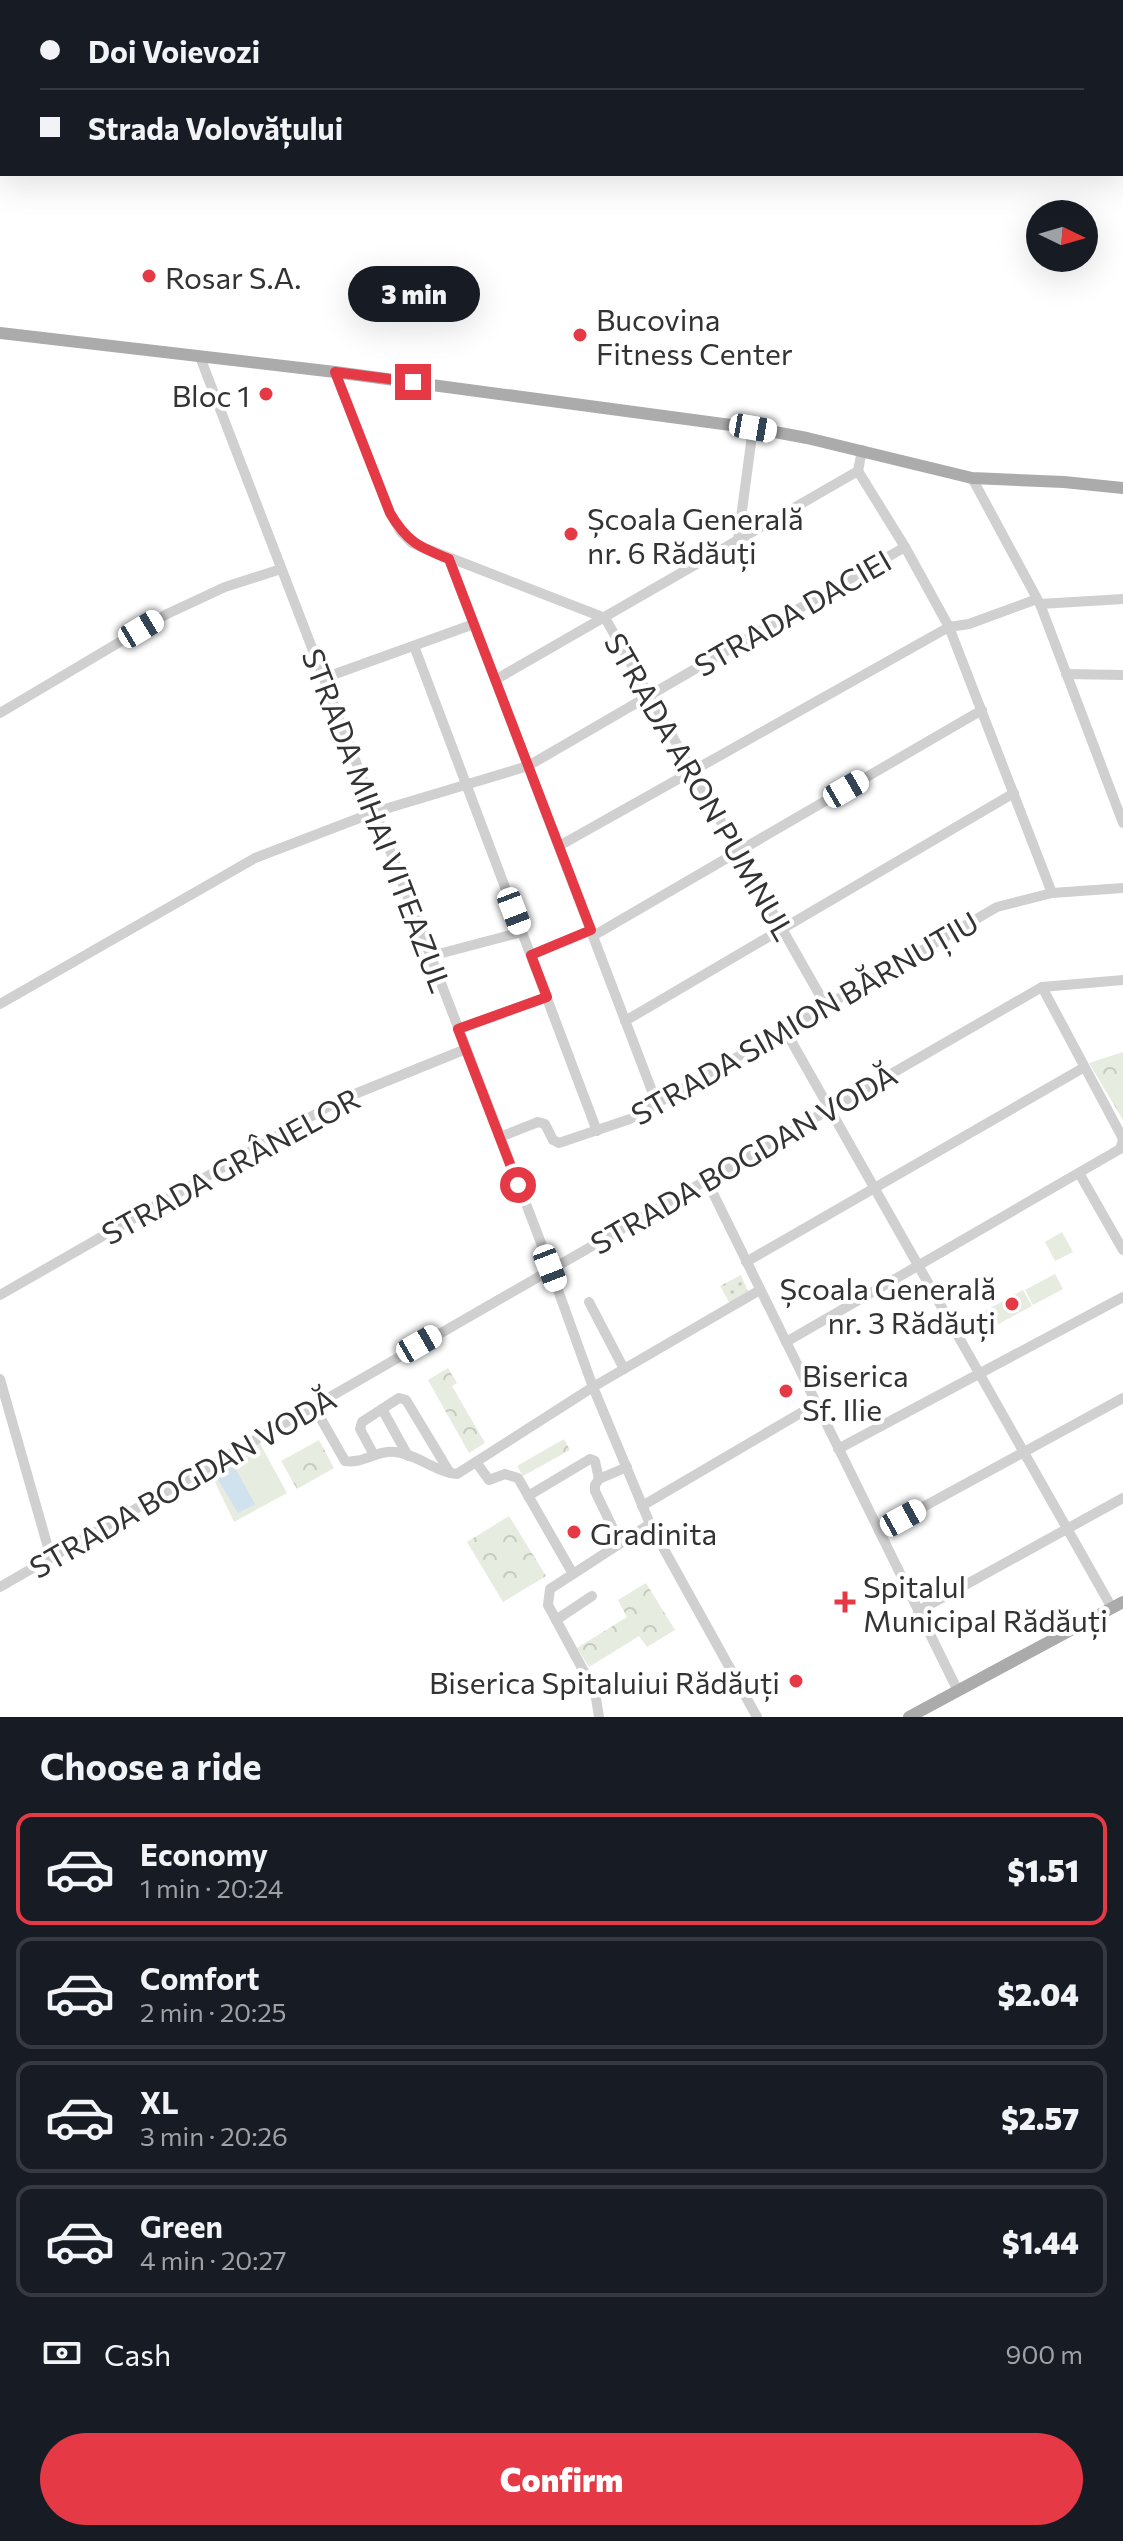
<!DOCTYPE html>
<html lang="en">
<head>
<meta charset="utf-8">
<style>
	body { margin:0; font-family:Commissioner,sans-serif; background:#20242c; color:#f1f3f6; height:100vh; display:flex; flex-direction:column; font-size:30px; white-space:nowrap }
	* { box-sizing:border-box; margin:0 }
	p { font-size:26px; color:#9ea1a6 }
	.icon { flex:none; width:44px; height:44px; fill:none; stroke:currentColor; stroke-width:2; stroke-linecap:round; stroke-linejoin:round }
	.map { position:relative; height:1717px; overflow:hidden }
	.details { display:flex; flex-direction:column; background:#171b24; flex:1 }
	.details>* { flex:none }
	.banner { position:absolute; left:0px; top:0px; width:1124px; height:176px; box-shadow:0 8px 32px #0002; display:grid; align-content:center; height:176px; padding:0 40px; background:#171b24 }
	.needle { width:52px; rotate:95deg }
	.tools { position:absolute; left:1026px; top:200px; display:grid; gap:16px }
	.tools a { display:grid; place-items:center; width:72px; height:72px; border-radius:50%; background:#171b24; box-shadow:0 8px 32px #0002; font-size:40px }
	.end { position:absolute; width:36px; height:36px; margin:-18px; border:10px solid #e63946; background:#fff; box-shadow:0 0 0 4px #fff }
	.from { border-radius:50% }
	.bubble { position:absolute; height:56px; border-radius:28px; background:#171b24; box-shadow:0 8px 32px #0002; font-size:26px; font-weight:800; line-height:56px; text-align:center }
	.car { position:absolute; width:24px; height:48px; margin:-24px -12px; border-radius:10px; box-shadow:0 0 6px 2px #0007; background:linear-gradient(#fff 24%,#345 0 40%,#fff 0 76%,#345 0 86%,#fff 0) }
	.banner b { display:flex; align-items:center; gap:28px; height:76px; font-size:30px }
	.banner b+b { border-top:2px solid #363941 }
	.banner i { width:20px; height:20px; background:#f1f3f6 }
	ul { padding:0; list-style:none }
	li { display:flex; align-items:center; gap:24px; height:112px; margin:0 16px 12px; padding:0 24px; border:4px solid #363941; border-radius:16px }
	li div { flex:1 }
	li b { display:block; font-size:30px }
	li em { font-style:normal; font-weight:800 }
	li.current { border-color:#e63946 }
	li>.icon { width:72px; height:72px; stroke-width:1.5 }
	h2 { padding:0 40px; font-size:36px; line-height:96px }
	.pay { display:flex; align-items:center; gap:20px; height:88px; padding:0 40px; font-size:30px }
	.pay p { margin-inline-start:auto }
	.cta { display:flex; gap:16px; margin-top:auto; padding:16px 40px }
	.cta a { flex:1; height:92px; border-radius:48px; background:#e63946; color:#fff; font-size:32px; font-weight:800; line-height:92px; text-align:center }
	.map>svg:first-child { display:block }
</style>
</head>
<body>
<div class="map">
<svg width="1123" height="1717" viewBox="0 0 1123 1717">
	<defs>
		<pattern id="park-crowns" width="20" height="18" patternUnits="userSpaceOnUse" patternTransform="scale(2)"><rect width="20" height="18" fill="#e6ecdf"/><path d="M2 6a3 3 0 1 1 6 0M12 15a3 3 0 1 1 6 0" fill="none" stroke="#c6cbc0"/></pattern>
		<pattern id="garden-dots" width="8" height="8" patternUnits="userSpaceOnUse" patternTransform="scale(2)"><rect width="8" height="8" fill="#e6ecdf"/><path d="M2 2h.1M6 6h.1" fill="none" stroke="#c6cbc0" stroke-width="1.8" stroke-linecap="round"/></pattern>
	</defs>
	<rect width="100%" height="100%" fill="#fff"/>
	<g fill="#e6ecdf">
		<path d="M 1062,1232 L 1073,1252 L 1055,1261 L 1045,1242 Z"/>
		<path d="M 1055,1274 L 1063,1289 L 1033,1305 L 1025,1290 Z"/>
		<path d="M 1023,1290 L 1032,1306 L 993,1327 L 985,1311 Z"/>
		<path d="M 258,1440 L 287,1493 L 234,1522 L 214,1480 L 209,1482 L 205,1472 Z"/>
	</g>
	<g fill="url(#park-crowns)">
		<path d="M 1123,1052 L 1123,1120 L 1089,1063 Z"/>
		<path d="M 448,1368 L 457,1383 L 452,1386 L 485,1443 L 469,1453 L 428,1380 Z"/>
		<path d="M 564,1439 L 570,1450 L 523,1476 L 517,1466 Z"/>
		<path d="M 319,1440 L 334,1468 L 297,1489 L 281,1461 Z"/>
		<path d="M 509,1516 L 546,1576 L 503,1602 L 467,1542 Z"/>
		<path d="M 646,1583 L 675,1630 L 647,1647 L 639,1636 L 589,1667 L 577,1648 L 627,1617 L 618,1600 Z"/>
	</g>
	<path fill="url(#garden-dots)" d="M 741,1275 L 748,1291 L 730,1304 L 720,1286 Z"/>
	<path fill="#cfe2ee" d="M 234,1466 L 255,1504 L 238,1513 L 216,1476 Z"/>
	<g fill="none" stroke-linecap="round" stroke-linejoin="round">
		<g stroke="#d0d0d0" stroke-width="10">
			<path d="M 200,357 L 538,1235 L 593,1387 L 650,1524 L 757,1717"/>
			<path d="M 335,372 L 390,513 L 401,532 L 412,543 L 605,618 L 826,1006"/>
			<path d="M 862,450 L 858,471 L 905,547 L 949,627 L 1052,893"/>
			<path d="M 972,478 L 1040,604 L 1123,823"/>
			<path d="M 738,540 L 753,428"/>
			<path d="M 449,559 L 657,1104"/>
			<path d="M 1040,604 L 1123,599"/>
			<path d="M 414,646 L 597,1131"/>
			<path d="M 1066,674 L 1123,675"/>
			<path d="M 324,678 L 474,624"/>
			<path d="M 495,680 L 858,471"/>
			<path d="M 0,713 L 167,614 L 225,587 L 281,569"/>
			<path d="M 559,846 L 949,627 L 969,624 L 1037,599"/>
			<path d="M 593,936 L 982,710"/>
			<path d="M 531,955 L 591,930"/>
			<path d="M 431,956 L 522,932"/>
			<path d="M 0,1004 L 255,858 L 375,812 L 528,766 L 905,547"/>
			<path d="M 625,1021 L 1014,793"/>
			<path d="M 458,1029 L 547,997"/>
			<path d="M 785,1030 L 1112,1608"/>
			<path d="M 500,1137 L 538,1122 L 545,1124 L 553,1140 L 559,1143 L 630,1119 L 997,907 L 1052,893 L 1123,888"/>
			<path d="M 1079,1173 L 1123,1250"/>
			<path d="M 706,1179 L 958,1691"/>
			<path d="M 746,1262 L 1083,1068"/>
			<path d="M 0,1295 L 340,1100 L 466,1049"/>
			<path d="M 589,1302 L 624,1369"/>
			<path d="M 786,1342 L 1120,1149 L 1123,1140 L 1121,1135 L 1042,987"/>
			<path d="M 0,1379 L 51,1558"/>
			<path d="M 313,1405 L 345,1461 C 363,1464 377,1450 395,1452 C 417,1454 435,1472 457,1474 L 593,1387 L 760,1290"/>
			<path d="M 382,1409 L 408,1456"/>
			<path d="M 838,1449 L 1123,1297"/>
			<path d="M 374,1455 L 360,1429 L 362,1422 L 399,1398 L 406,1400 L 450,1473"/>
			<path d="M 476,1462 L 489,1480 L 505,1474 L 518,1478 L 573,1574"/>
			<path d="M 599,1479 L 595,1485 L 595,1491 L 620,1543"/>
			<path d="M 528,1496 L 590,1459 L 595,1461 L 599,1479 L 627,1467"/>
			<path d="M 642,1506 L 816,1404"/>
			<path d="M 879,1531 L 1123,1398"/>
			<path d="M 0,1587 L 1042,987 L 1123,980"/>
			<path d="M 918,1611 L 1123,1498"/>
			<path d="M 556,1620 L 592,1596"/>
			<path d="M 599,1717 L 595,1692 L 548,1605 L 550,1589 L 650,1524"/>
		</g>
		<g stroke="#ababab" stroke-width="12">
			<path d="M 0,333 L 335,372 L 753,428 L 807,438 L 972,478 L 1064,482 L 1123,488"/>
			<path d="M 909,1717 L 1123,1602"/>
		</g>
	</g>
	<g fill="none" stroke-linecap="round" stroke-linejoin="round">
		<path stroke="#e63946" stroke-width="10" d="M 413,382 L 335,372 L 390,513 C 407,542 419,547 449,559 L 591,930 L 531,955 L 547,997 L 458,1029 L 518,1185"/>
	</g>
	<g fill="#e63946" stroke="#fff" stroke-width="3">
		<circle cx="149" cy="276" r="8"/>
		<circle cx="580" cy="335" r="8"/>
		<circle cx="266" cy="394" r="8"/>
		<circle cx="571" cy="534" r="8"/>
		<circle cx="1012" cy="1304" r="8"/>
		<circle cx="786" cy="1391" r="8"/>
		<circle cx="574" cy="1532" r="8"/>
		<path d="M841 1590h8v8h8v8h-8v8h-8v-8h-8v-8h8z"/>
		<circle cx="796" cy="1681" r="8"/>
	</g>
	<g text-anchor="middle" dominant-baseline="central" stroke-width="8" stroke-linejoin="round" paint-order="stroke">
		<g font-size="30" fill="#333" stroke="#fff" text-anchor="start">
			<text x="165" y="276">Rosar S.A.</text>
			<text x="596" y="318">Bucovina<tspan x="596" dy="34">Fitness Center</tspan></text>
			<text x="250" y="394" text-anchor="end">Bloc 1</text>
			<text x="587" y="517">Școala Generală<tspan x="587" dy="34">nr. 6 Rădăuți</tspan></text>
			<text x="996" y="1287" text-anchor="end">Școala Generală<tspan x="996" dy="34">nr. 3 Rădăuți</tspan></text>
			<text x="802" y="1374">Biserica<tspan x="802" dy="34">Sf. Ilie</tspan></text>
			<text x="590" y="1532">Gradinita</text>
			<text x="863" y="1585">Spitalul<tspan x="863" dy="34">Municipal Rădăuți</tspan></text>
			<text x="780" y="1681" text-anchor="end">Biserica Spitaluiui Rădăuți</text>
		</g>
		<g font-size="30" fill="#333" stroke="#fff">
			<text transform="translate(792 612) rotate(-30)">STRADA DACIEI</text>
			<text transform="translate(701 786) rotate(60)">STRADA ARON PUMNUL</text>
			<text transform="translate(378 820) rotate(69)">STRADA MIHAI VITEAZUL</text>
			<text transform="translate(804 1017) rotate(-30)">STRADA SIMION BĂRNUȚIU</text>
			<text transform="translate(743 1158) rotate(-30)">STRADA BOGDAN VODĂ</text>
			<text transform="translate(230 1165) rotate(-29)">STRADA GRÂNELOR</text>
			<text transform="translate(182 1482) rotate(-30)">STRADA BOGDAN VODĂ</text>
		</g>
	</g>
</svg>
<div class="tools">
<a><svg class="needle" viewBox="-14 -14 28 28"><path d="M0-13l5 13h-10z" fill="#e53935"/><path d="M0 13l5-13h-10z" fill="#9ea1a6"/></svg></a>
</div>
<i class="end from" style="left:518px;top:1185px"></i>
<i class="end" style="left:413px;top:382px"></i>
<div class="bubble" style="left:348px;top:266px;width:132px">3 min</div>
<i class="car" style="left:753px;top:428px;rotate:100deg"></i>
<i class="car" style="left:141px;top:629px;rotate:59deg"></i>
<i class="car" style="left:846px;top:789px;rotate:60deg"></i>
<i class="car" style="left:514px;top:911px;rotate:159deg"></i>
<i class="car" style="left:550px;top:1268px;rotate:159deg"></i>
<i class="car" style="left:419px;top:1344px;rotate:60deg"></i>
<i class="car" style="left:903px;top:1518px;rotate:61deg"></i>
<div class="banner">
<b><i class="from"></i>Doi Voievozi</b>
<b><i></i>Strada Volovățului</b>
</div>
</div>
<section class="details">
<h2>Choose a ride</h2>
<ul>
<li class="current"><svg class="icon" aria-label="car" viewBox="0 0 24 24"><path d="M5 17H2v-5l4-1 3-4h7l3 4 3 1v5h-3M9 17h6M6 11h13"/><circle cx="7" cy="17" r="2"/><circle cx="17" cy="17" r="2"/></svg><div><b>Economy</b><p>1 min · 20:24</p></div><em>$1.51</em></li>
<li><svg class="icon" aria-label="car" viewBox="0 0 24 24"><path d="M5 17H2v-5l4-1 3-4h7l3 4 3 1v5h-3M9 17h6M6 11h13"/><circle cx="7" cy="17" r="2"/><circle cx="17" cy="17" r="2"/></svg><div><b>Comfort</b><p>2 min · 20:25</p></div><em>$2.04</em></li>
<li><svg class="icon" aria-label="car" viewBox="0 0 24 24"><path d="M5 17H2v-5l4-1 3-4h7l3 4 3 1v5h-3M9 17h6M6 11h13"/><circle cx="7" cy="17" r="2"/><circle cx="17" cy="17" r="2"/></svg><div><b>XL</b><p>3 min · 20:26</p></div><em>$2.57</em></li>
<li><svg class="icon" aria-label="car" viewBox="0 0 24 24"><path d="M5 17H2v-5l4-1 3-4h7l3 4 3 1v5h-3M9 17h6M6 11h13"/><circle cx="7" cy="17" r="2"/><circle cx="17" cy="17" r="2"/></svg><div><b>Green</b><p>4 min · 20:27</p></div><em>$1.44</em></li>
</ul>
<div class="pay"><svg class="icon" aria-label="cash" viewBox="0 0 24 24"><path d="M3 7h18v10H3z"/><circle cx="12" cy="12" r="2"/></svg>Cash<p>900 m</p></div>
<div class="cta"><a>Confirm</a></div>
</section>
</body>
</html>
